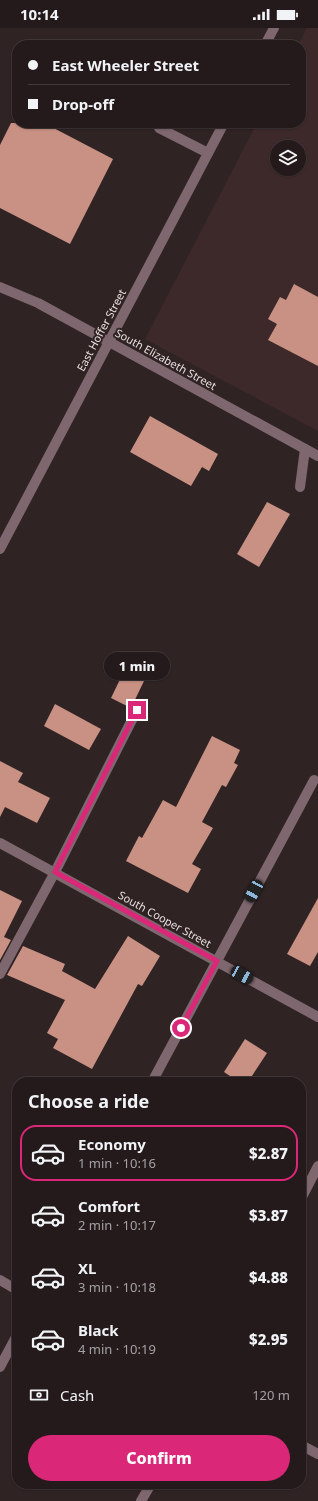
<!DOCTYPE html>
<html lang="en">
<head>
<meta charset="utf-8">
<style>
	body { margin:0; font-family:"Noto Sans",sans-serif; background:#302728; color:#f1f3f6; height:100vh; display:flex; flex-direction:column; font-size:15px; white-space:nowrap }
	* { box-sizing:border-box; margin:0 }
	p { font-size:13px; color:#a3a1a3 }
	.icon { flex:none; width:22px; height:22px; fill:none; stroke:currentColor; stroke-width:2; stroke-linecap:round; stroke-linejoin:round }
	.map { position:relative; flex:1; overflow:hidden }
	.side { position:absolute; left:12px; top:1049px; width:294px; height:412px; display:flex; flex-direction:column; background:#241a1b; border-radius:16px; box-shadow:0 1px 3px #0004,0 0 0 1px #41383a }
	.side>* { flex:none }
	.banner { position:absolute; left:12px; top:12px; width:294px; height:88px; border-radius:16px; box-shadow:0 1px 3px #0004,0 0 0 1px #41383a; display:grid; align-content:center; height:88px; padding:0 16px; background:#241a1b }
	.fabs { position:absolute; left:270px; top:112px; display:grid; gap:8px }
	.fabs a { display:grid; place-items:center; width:36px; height:36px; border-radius:50%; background:#241a1b; box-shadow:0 1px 3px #0004,0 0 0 1px #41383a; font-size:20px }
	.end { position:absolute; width:18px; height:18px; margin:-9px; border:5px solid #db2777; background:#fff; box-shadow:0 0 0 2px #fff }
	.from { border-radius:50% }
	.bubble { position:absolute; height:28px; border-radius:14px; background:#241a1b; box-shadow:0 1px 3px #0004,0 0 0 1px #41383a; font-size:13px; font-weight:800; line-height:28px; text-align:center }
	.car { position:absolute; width:12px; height:24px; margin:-12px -6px; border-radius:5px; box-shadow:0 0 3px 1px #0007; background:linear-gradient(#222 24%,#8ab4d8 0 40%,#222 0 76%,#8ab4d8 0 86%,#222 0) }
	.banner b { display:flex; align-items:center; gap:14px; height:38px; font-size:15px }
	.banner b+b { border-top:1px solid #41383a }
	.banner i { width:10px; height:10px; background:#f1f3f6 }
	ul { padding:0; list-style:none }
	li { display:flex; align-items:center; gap:12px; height:56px; margin:0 8px 6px; padding:0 8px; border:2px solid transparent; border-radius:16px }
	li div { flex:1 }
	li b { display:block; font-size:15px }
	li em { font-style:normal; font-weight:800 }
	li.on { border-color:#db2777 }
	li>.icon { width:36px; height:36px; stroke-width:1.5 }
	h2 { padding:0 16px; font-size:18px; line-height:48px }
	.pay { display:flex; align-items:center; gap:10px; height:44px; padding:0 16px; font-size:15px }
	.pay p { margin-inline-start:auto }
	.primary-button { display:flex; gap:8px; margin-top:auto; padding:8px 16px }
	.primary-button a { flex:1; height:46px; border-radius:24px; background:#db2777; color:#fff; font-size:16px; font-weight:800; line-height:46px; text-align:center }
	.status { display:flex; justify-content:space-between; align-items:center; height:28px; padding:0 20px; background:#241a1b; direction:ltr }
	.status svg { height:11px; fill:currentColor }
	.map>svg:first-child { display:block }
</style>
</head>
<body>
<div class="status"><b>10:14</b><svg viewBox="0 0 49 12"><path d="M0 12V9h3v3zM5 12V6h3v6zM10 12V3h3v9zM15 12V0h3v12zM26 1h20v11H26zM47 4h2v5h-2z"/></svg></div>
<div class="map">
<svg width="318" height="1473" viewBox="0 0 318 1473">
	<rect width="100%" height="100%" fill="#302324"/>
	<path fill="#3d292a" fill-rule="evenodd" d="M 307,0 L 318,0 L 318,403 L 145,311 L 257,95 L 301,95 L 301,17 L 298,17 ZM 277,119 L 299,119 L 299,141 L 277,141 Z"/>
	<g fill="#c89183">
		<path d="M 11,95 L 44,95 L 113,131 L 70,216 L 0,180 L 0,117 Z"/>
		<path d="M 294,256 L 318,269 L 318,338 L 268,312 L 277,296 L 268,291 L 280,269 L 286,272 Z"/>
		<path d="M 150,388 L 218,426 L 209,443 L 202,439 L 191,458 L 130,424 Z"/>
		<path d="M 267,474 L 290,486 L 259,539 L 237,526 Z"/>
		<path d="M 124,643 L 144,653 L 131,680 L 111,670 Z"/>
		<path d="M 55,676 L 101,701 L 89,722 L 44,698 Z"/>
		<path d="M 212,708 L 240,722 L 234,735 L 238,737 L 226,759 L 222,757 L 202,794 L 213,800 L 192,836 L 201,841 L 188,865 L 126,833 L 139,808 L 142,810 L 163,772 L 176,779 Z"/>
		<path d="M 0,733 L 23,745 L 18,754 L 50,770 L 37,795 L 5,779 L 0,789 Z"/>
		<path d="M 0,862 L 22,873 L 4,909 L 11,912 L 0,932 Z"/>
		<path d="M 318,870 L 318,924 L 310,938 L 287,926 Z"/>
		<path d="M 128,908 L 160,928 L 142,958 L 138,956 L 92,1041 L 53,1020 L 58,1011 L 47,1005 L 65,972 L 7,947 L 23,918 L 65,936 L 62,943 L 95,961 Z"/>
		<path d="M 245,1011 L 267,1025 L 248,1054 L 239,1054 L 224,1044 Z"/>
	</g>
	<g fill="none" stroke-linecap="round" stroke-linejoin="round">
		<g stroke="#7e676f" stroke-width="10">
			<path d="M 265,17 L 274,0"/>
			<path d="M 159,100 L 208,125"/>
			<path d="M 0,259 L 38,275 L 318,428"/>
			<path d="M 300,459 L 305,421"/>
			<path d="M 0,521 L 224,95"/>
			<path d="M 0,815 L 318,989"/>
			<path d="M 0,946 L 55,844 L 137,682"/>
			<path d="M 152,1054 L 314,752"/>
			<path d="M 301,1171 L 318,1138"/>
			<path d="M 0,1252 L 17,1262"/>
			<path d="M 0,1339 L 17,1307"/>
			<path d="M 301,1417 L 318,1426"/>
			<path d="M 141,1473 L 151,1456"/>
		</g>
	</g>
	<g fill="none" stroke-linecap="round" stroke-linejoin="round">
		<path stroke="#db2777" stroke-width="5" d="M 137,682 L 55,844 L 217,933 L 181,1000"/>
	</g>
	<g text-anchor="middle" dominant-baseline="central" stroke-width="4" stroke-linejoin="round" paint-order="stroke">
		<g font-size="11" fill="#e8dfdf" stroke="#302324">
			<text transform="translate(101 302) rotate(-62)">East Hoffer Street</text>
			<text transform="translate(166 331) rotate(29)">South Elizabeth Street</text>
			<text transform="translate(165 891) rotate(29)">South Cooper Street</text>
		</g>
	</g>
</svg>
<div class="fabs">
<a><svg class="icon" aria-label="layers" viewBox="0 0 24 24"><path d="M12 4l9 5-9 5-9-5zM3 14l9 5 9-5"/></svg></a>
</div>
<i class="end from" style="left:181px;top:1000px"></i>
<i class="end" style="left:137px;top:682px"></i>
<div class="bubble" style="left:104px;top:624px;width:66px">1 min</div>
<i class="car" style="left:254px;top:863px;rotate:208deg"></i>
<i class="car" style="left:242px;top:947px;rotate:119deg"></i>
<div class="banner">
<b><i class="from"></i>East Wheeler Street</b>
<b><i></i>Drop-off</b>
</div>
<section class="side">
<h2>Choose a ride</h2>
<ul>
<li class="on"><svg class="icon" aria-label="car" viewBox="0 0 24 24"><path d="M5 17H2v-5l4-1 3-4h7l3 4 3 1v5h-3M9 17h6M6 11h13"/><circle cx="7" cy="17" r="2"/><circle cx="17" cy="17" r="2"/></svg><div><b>Economy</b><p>1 min · 10:16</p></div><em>$2.87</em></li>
<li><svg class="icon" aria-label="car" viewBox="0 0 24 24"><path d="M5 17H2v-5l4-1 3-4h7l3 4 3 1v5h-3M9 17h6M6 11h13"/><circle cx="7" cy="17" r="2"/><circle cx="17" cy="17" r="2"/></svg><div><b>Comfort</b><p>2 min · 10:17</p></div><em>$3.87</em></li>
<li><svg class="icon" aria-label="car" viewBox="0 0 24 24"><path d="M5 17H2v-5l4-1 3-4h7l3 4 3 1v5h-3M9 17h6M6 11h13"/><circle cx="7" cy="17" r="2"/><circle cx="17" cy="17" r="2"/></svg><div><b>XL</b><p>3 min · 10:18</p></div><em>$4.88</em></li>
<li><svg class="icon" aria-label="car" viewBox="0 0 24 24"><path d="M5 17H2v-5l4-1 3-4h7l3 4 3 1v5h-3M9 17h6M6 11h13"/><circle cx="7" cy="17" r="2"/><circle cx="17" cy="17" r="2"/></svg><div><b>Black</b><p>4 min · 10:19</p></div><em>$2.95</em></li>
</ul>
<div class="pay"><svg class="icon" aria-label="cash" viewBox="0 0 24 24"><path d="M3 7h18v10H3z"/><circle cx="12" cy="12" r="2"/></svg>Cash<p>120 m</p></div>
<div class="primary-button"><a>Confirm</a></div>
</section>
</div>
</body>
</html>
